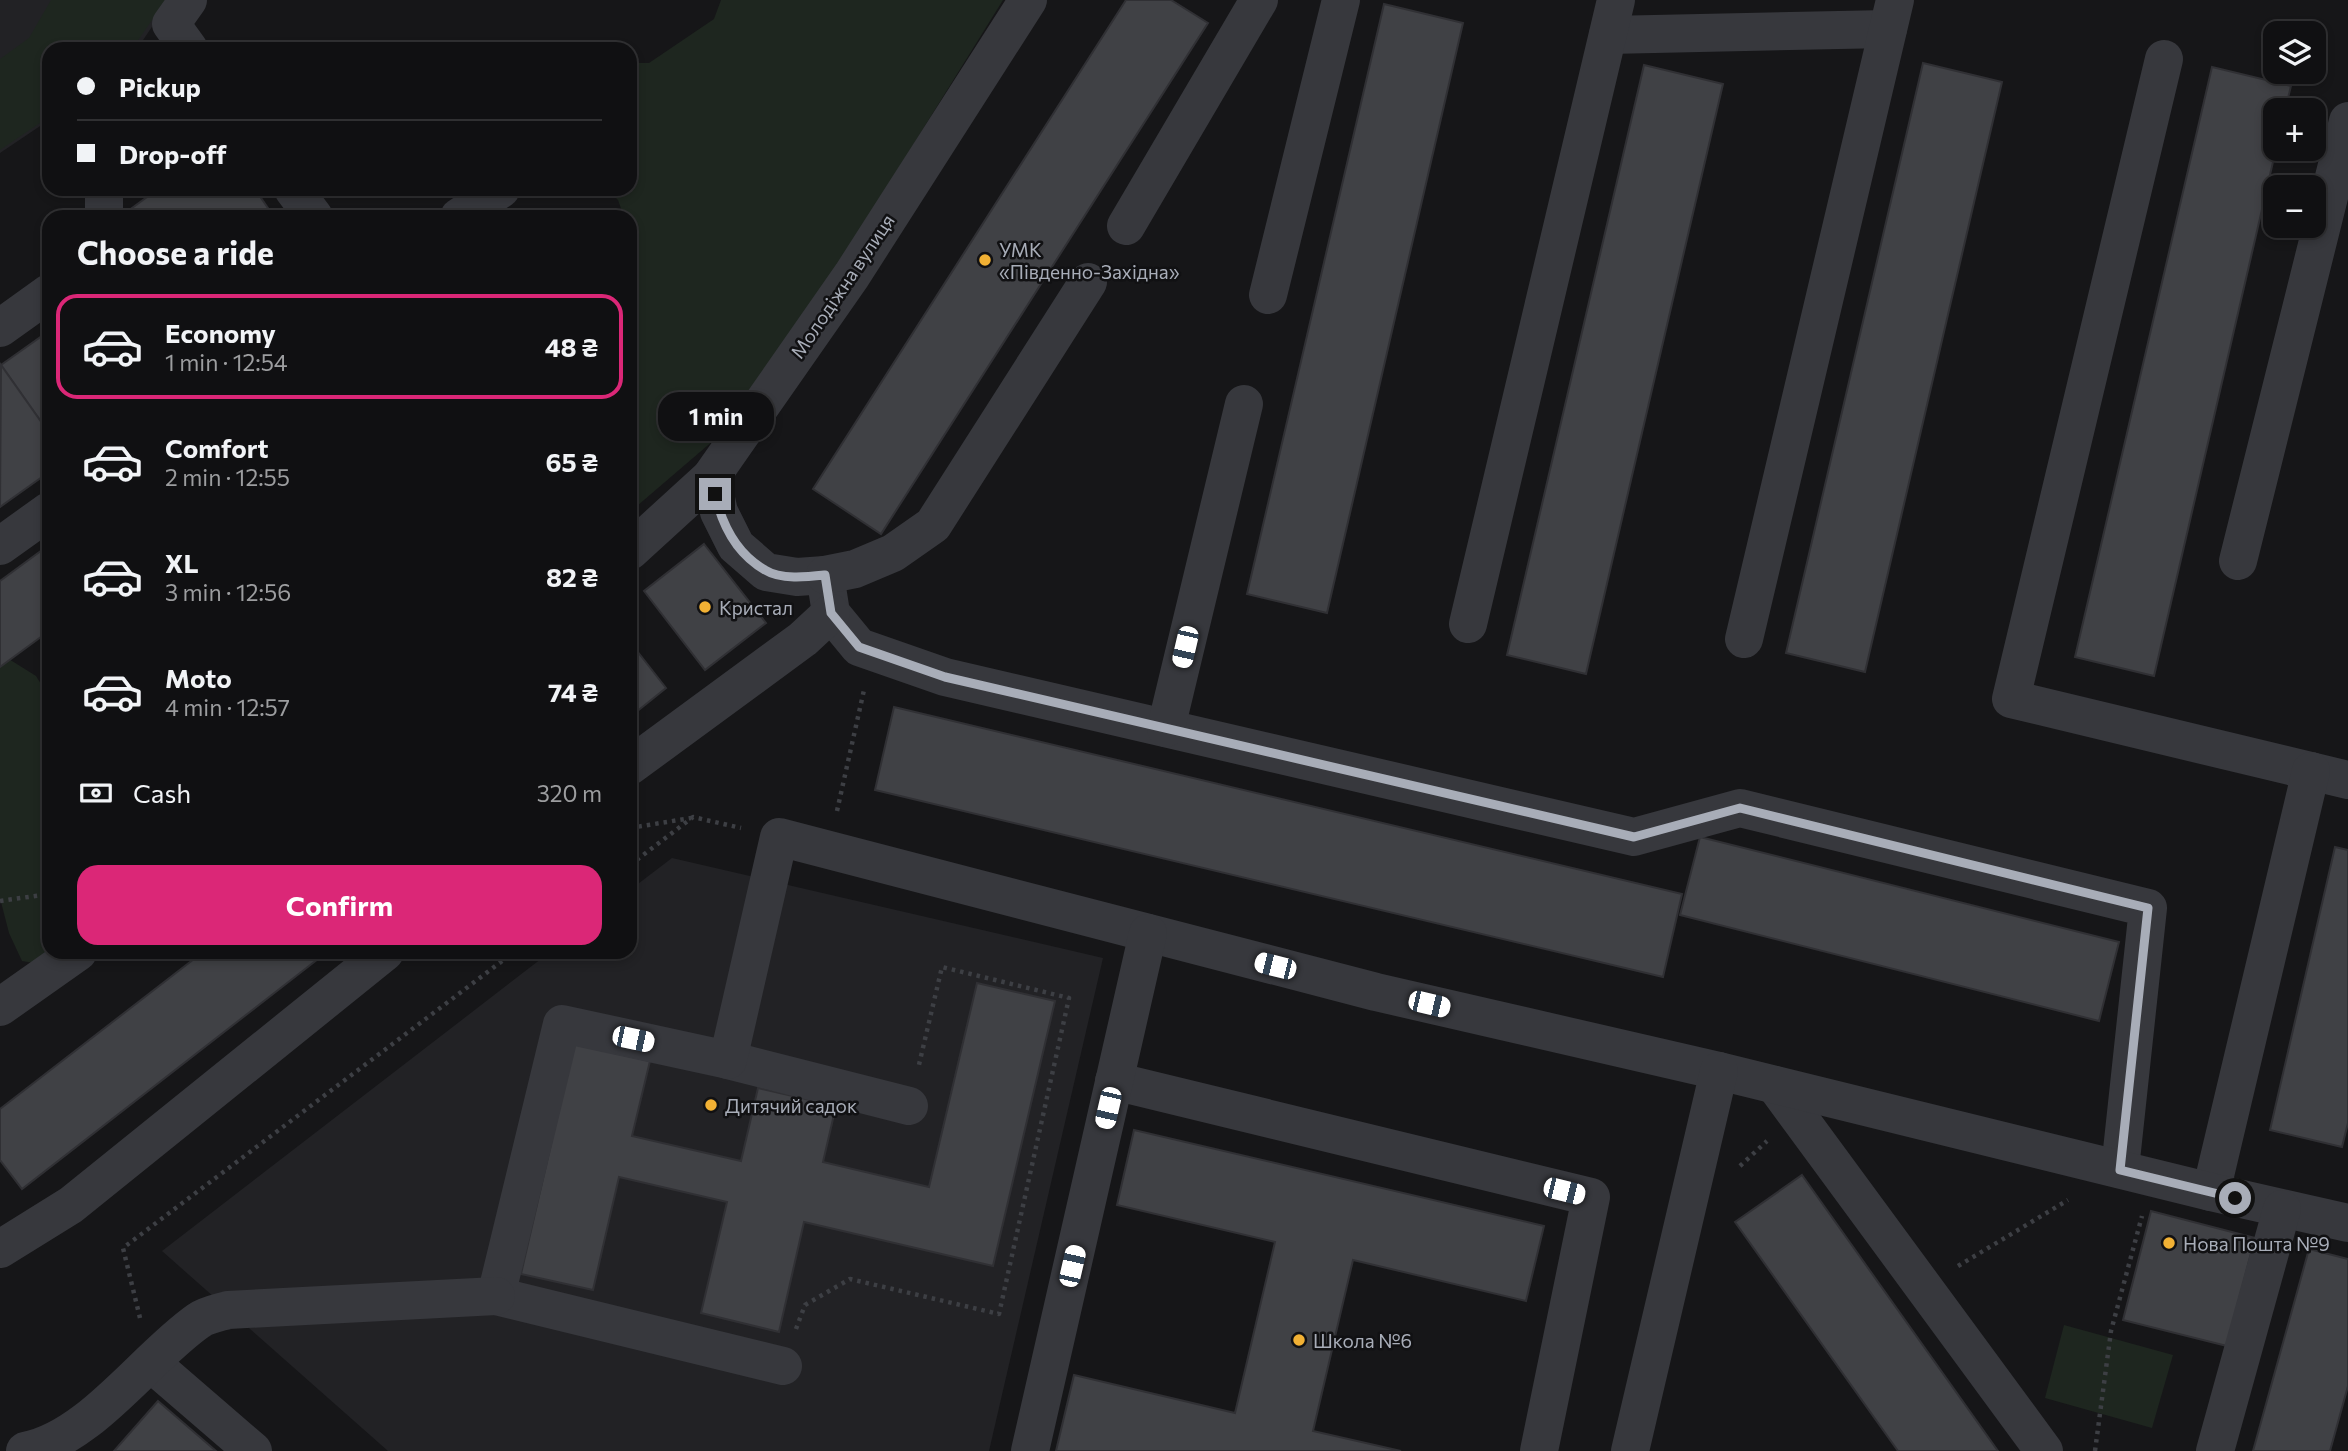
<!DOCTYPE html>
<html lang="en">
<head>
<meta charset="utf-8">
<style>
	body { margin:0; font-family:Commissioner,sans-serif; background:#1e1e20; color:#f1f3f6; height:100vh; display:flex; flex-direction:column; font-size:26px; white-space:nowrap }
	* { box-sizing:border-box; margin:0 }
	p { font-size:23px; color:#9c9d9f }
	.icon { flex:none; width:38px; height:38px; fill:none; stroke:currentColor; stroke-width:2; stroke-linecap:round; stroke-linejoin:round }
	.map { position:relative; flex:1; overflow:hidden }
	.details { position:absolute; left:42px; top:210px; width:595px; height:749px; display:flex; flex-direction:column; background:#101012; border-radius:21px; box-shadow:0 4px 10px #0003,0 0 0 2px #303032 }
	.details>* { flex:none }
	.hud { position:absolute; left:42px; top:42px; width:595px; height:154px; border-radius:21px; box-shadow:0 4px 10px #0003,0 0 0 2px #303032; display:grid; align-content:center; height:154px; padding:0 35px; background:#101012 }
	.controls { position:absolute; left:2263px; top:21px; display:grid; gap:14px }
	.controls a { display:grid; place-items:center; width:63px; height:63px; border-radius:14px; background:#101012; box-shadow:0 4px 10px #0003,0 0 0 2px #303032; font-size:35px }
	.end { position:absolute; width:32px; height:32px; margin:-16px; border:9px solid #a8adb8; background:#111; box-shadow:0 0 0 4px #111 }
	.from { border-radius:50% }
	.bubble { position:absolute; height:49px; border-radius:21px; background:#101012; box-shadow:0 4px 10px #0003,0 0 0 2px #303032; font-size:23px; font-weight:700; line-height:49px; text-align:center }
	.car { position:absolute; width:21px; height:42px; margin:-21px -10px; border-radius:9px; box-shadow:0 0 5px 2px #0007; background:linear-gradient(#fff 24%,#345 0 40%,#fff 0 76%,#345 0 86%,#fff 0) }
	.hud b { display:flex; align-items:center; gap:24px; height:66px; font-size:26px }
	.hud b+b { border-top:2px solid #303032 }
	.hud i { width:18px; height:18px; background:#f1f3f6 }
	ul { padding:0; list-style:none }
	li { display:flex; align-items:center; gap:21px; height:105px; margin:0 14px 10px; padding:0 21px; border:4px solid transparent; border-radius:21px }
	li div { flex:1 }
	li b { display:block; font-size:26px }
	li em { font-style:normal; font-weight:700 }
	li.active { border-color:#db2777 }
	li>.icon { width:63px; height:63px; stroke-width:1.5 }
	h2 { padding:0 35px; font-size:32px; line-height:84px }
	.pay { display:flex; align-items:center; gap:18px; height:77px; padding:0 35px; font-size:26px }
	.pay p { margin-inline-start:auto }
	.action { display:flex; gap:14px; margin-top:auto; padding:14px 35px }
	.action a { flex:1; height:80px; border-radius:21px; background:#db2777; color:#fff; font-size:28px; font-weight:700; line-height:80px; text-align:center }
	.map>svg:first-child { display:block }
</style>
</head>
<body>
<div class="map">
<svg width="2348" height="1451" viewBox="0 0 2348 1451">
	<rect width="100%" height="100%" fill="#161618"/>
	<g fill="#222225">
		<path d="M 0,0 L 170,0 L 137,49 L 49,49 L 49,120 L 0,153 Z"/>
		<path d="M 672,858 L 1103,958 L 989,1451 L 388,1451 L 162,1251 L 550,952 L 630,952 L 630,890 Z"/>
	</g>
	<g fill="#1e261f">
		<path d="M 51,0 L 166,0 L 132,49 L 49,49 L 49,117 L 0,150 L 0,59 L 29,38 Z"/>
		<path d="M 721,0 L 1003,0 L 810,311 L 714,440 L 630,512 L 630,217 L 624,217 L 618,200 L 607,189 L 630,189 L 630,63 L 649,63 L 714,19 Z"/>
		<path d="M 4,656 L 36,676 L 49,697 L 49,952 L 58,967 L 22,961 L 9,933 L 0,898 L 0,661 Z"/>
		<path d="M 2064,1325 L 2173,1355 L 2152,1428 L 2045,1398 Z"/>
	</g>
	<g fill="#404145" stroke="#303034" stroke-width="2">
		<path d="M 1126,0 L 1171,0 L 1208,23 L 881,534 L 813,489 Z"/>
		<path d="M 1384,4 L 1463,23 L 1327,613 L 1247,594 Z"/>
		<path d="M 1923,63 L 2002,82 L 1865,672 L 1786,653 Z"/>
		<path d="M 1644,65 L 1723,84 L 1586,674 L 1507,655 Z"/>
		<path d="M 2212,67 L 2291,86 L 2285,110 L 2275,110 L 2276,149 L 2154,676 L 2075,657 Z"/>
		<path d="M 158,189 L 255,189 L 274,217 L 132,217 L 128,211 Z"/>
		<path d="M 49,331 L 49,433 L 1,365 Z"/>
		<path d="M 1,365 L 49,433 L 49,472 L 0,507 Z"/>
		<path d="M 704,544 L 766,623 L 705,670 L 644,591 Z"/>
		<path d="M 49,545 L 49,631 L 0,667 L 0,581 Z"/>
		<path d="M 630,642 L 666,688 L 630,717 Z"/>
		<path d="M 894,707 L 1682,894 L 1663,977 L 875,790 Z"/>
		<path d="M 1700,837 L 2119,942 L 2099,1021 L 1680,915 Z"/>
		<path d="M 2335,847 L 2348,850 L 2348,1123 L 2342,1147 L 2270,1130 Z"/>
		<path d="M 203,952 L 327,952 L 22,1189 L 0,1160 L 0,1109 Z"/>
		<path d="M 977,983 L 1055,1001 L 993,1266 L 804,1222 L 779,1332 L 701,1313 L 727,1202 L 619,1177 L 593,1290 L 521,1274 L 574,1044 L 650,1061 L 632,1136 L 741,1161 L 758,1088 L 836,1106 L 823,1162 L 929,1187 Z"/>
		<path d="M 1134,1130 L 1544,1226 L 1526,1301 L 1353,1260 L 1313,1431 L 1401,1451 L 1056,1451 L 1074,1375 L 1235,1413 L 1275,1242 L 1117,1205 Z"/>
		<path d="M 1802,1175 L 1998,1451 L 1898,1451 L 1735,1222 Z"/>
		<path d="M 2151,1211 L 2255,1238 L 2227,1346 L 2123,1320 Z"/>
		<path d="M 2309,1249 L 2348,1259 L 2348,1386 L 2330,1451 L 2253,1451 Z"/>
		<path d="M 158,1401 L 216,1451 L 114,1451 Z"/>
	</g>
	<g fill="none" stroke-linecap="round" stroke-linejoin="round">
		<g stroke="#3d3f44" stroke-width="4.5" stroke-dasharray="3.5 5" stroke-linecap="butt">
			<path d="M 837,811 L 864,690"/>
			<path d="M 630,828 L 691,818"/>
			<path d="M 630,865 L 693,817 L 741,828"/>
			<path d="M 0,901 L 49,894"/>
			<path d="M 1740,1166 L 1767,1141"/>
			<path d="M 1958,1266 L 2068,1200"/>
			<path d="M 140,1318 L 123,1248 L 514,952"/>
			<path d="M 796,1329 L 805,1305 L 850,1279 L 999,1314 L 1069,998 L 942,967 L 918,1069"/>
			<path d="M 2095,1451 L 2111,1331 L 2142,1216"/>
		</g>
		<g stroke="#37383d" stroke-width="38">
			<path d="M 188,0 L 171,24 L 189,49"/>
			<path d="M 1608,35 L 1888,29"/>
			<path d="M 2164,59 L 2011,699 L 2348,780"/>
			<path d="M 293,189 L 314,217"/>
			<path d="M 104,217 L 104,189"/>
			<path d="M 459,217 L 501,189"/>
			<path d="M 1126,226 L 1259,0"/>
			<path d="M 1268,295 L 1341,0"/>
			<path d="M 0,328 L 49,293"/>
			<path d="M 711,477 L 719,512 L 736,546 L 766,572 L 797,577 L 825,575 L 831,613 L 859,647 L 945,677 L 1634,837 L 1740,808 L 2148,908 L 2120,1169"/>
			<path d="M 0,546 L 49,511"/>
			<path d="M 630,551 L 711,477 L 852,275 L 1028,0"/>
			<path d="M 2238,561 L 2348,121"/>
			<path d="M 825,575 L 855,569 L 893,553 L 933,525 L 1088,282"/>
			<path d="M 1468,624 L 1616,0"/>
			<path d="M 1744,639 L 1895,0"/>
			<path d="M 1166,728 L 1244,404"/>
			<path d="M 630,766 L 803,639 L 831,613"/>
			<path d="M 0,1007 L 78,952"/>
			<path d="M 728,1060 L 909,1106"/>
			<path d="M 1114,1081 L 1591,1197 L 1539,1451"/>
			<path d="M 1775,1085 L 2044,1451"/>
			<path d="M 2211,1192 L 2311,771"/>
			<path d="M 0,1249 L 71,1205 L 385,952"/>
			<path d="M 151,1363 L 253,1451"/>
			<path d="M 783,1366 L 496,1296 L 562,1024 L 728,1060 L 779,837 L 1376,992 L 1719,1071 L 2211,1192 L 2348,1223"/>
			<path d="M 25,1451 C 91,1438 144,1359 198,1321 C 206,1315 218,1313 228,1310 L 496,1296"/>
			<path d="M 1030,1451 L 1148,933"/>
			<path d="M 1630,1451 L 1719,1071"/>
			<path d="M 2215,1451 L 2282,1209"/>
		</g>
	</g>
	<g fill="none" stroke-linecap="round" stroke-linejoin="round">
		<path stroke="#a8adb8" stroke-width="9" d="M 715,494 C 722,525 737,554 765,570 C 781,580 807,577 825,575 L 831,613 L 859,647 L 945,677 L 1634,837 L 1740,808 L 2148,908 L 2120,1170 L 2235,1198"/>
	</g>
	<g fill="#f2b134" stroke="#111113" stroke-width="2.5">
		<circle cx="985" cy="260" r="7"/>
		<circle cx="705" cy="607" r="7"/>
		<circle cx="711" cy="1105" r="7"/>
		<circle cx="2169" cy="1243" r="7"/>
		<circle cx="1299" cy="1340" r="7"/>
	</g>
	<g text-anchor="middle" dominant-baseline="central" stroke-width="5" stroke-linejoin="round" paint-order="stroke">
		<g font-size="19" fill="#a8adb8" stroke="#111113" text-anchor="start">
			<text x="999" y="249">УМК<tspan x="999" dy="22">«Південно-Західна»</tspan></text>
			<text x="719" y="607">Кристал</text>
			<text x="725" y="1105">Дитячий садок</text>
			<text x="2183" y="1243">Нова Пошта №9</text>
			<text x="1313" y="1340">Школа №6</text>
		</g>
		<g font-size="19" fill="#a8adb8" stroke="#111113">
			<text transform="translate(842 286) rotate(-56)">Молодіжна вулиця</text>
		</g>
	</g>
</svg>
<div class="controls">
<a><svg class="icon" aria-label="layers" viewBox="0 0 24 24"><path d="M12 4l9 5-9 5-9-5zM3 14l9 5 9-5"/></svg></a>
<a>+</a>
<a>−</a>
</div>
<i class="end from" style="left:2235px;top:1198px"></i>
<i class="end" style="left:715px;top:494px"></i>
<div class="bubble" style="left:658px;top:392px;width:116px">1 min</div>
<i class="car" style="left:1185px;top:647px;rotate:193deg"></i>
<i class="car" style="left:1275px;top:966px;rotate:284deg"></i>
<i class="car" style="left:1429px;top:1004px;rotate:103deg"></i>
<i class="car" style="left:633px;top:1039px;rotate:102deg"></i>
<i class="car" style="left:1108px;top:1108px;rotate:193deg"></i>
<i class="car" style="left:1564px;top:1191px;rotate:104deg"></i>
<i class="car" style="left:1072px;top:1266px;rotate:13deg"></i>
<div class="hud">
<b><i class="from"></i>Pickup</b>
<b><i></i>Drop-off</b>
</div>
<section class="details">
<h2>Choose a ride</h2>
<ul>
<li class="active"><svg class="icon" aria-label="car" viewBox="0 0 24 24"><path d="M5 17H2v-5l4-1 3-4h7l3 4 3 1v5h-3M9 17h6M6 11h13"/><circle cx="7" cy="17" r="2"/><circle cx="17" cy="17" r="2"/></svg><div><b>Economy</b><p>1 min · 12:54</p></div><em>48 ₴</em></li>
<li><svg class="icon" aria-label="car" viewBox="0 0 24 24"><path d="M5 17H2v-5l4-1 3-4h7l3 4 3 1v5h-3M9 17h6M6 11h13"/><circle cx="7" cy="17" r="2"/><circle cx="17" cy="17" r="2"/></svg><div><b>Comfort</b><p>2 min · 12:55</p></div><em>65 ₴</em></li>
<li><svg class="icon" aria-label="car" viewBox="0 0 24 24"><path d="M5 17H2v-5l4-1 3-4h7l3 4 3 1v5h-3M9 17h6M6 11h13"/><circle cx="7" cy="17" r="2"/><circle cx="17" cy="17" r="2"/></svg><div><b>XL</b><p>3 min · 12:56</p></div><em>82 ₴</em></li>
<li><svg class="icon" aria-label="car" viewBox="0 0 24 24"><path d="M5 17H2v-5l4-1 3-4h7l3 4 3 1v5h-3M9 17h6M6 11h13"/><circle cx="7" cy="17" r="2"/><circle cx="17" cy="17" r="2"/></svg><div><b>Moto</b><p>4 min · 12:57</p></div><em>74 ₴</em></li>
</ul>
<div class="pay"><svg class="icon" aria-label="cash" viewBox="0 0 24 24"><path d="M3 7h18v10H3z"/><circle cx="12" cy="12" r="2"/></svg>Cash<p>320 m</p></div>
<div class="action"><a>Confirm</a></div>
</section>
</div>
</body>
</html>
